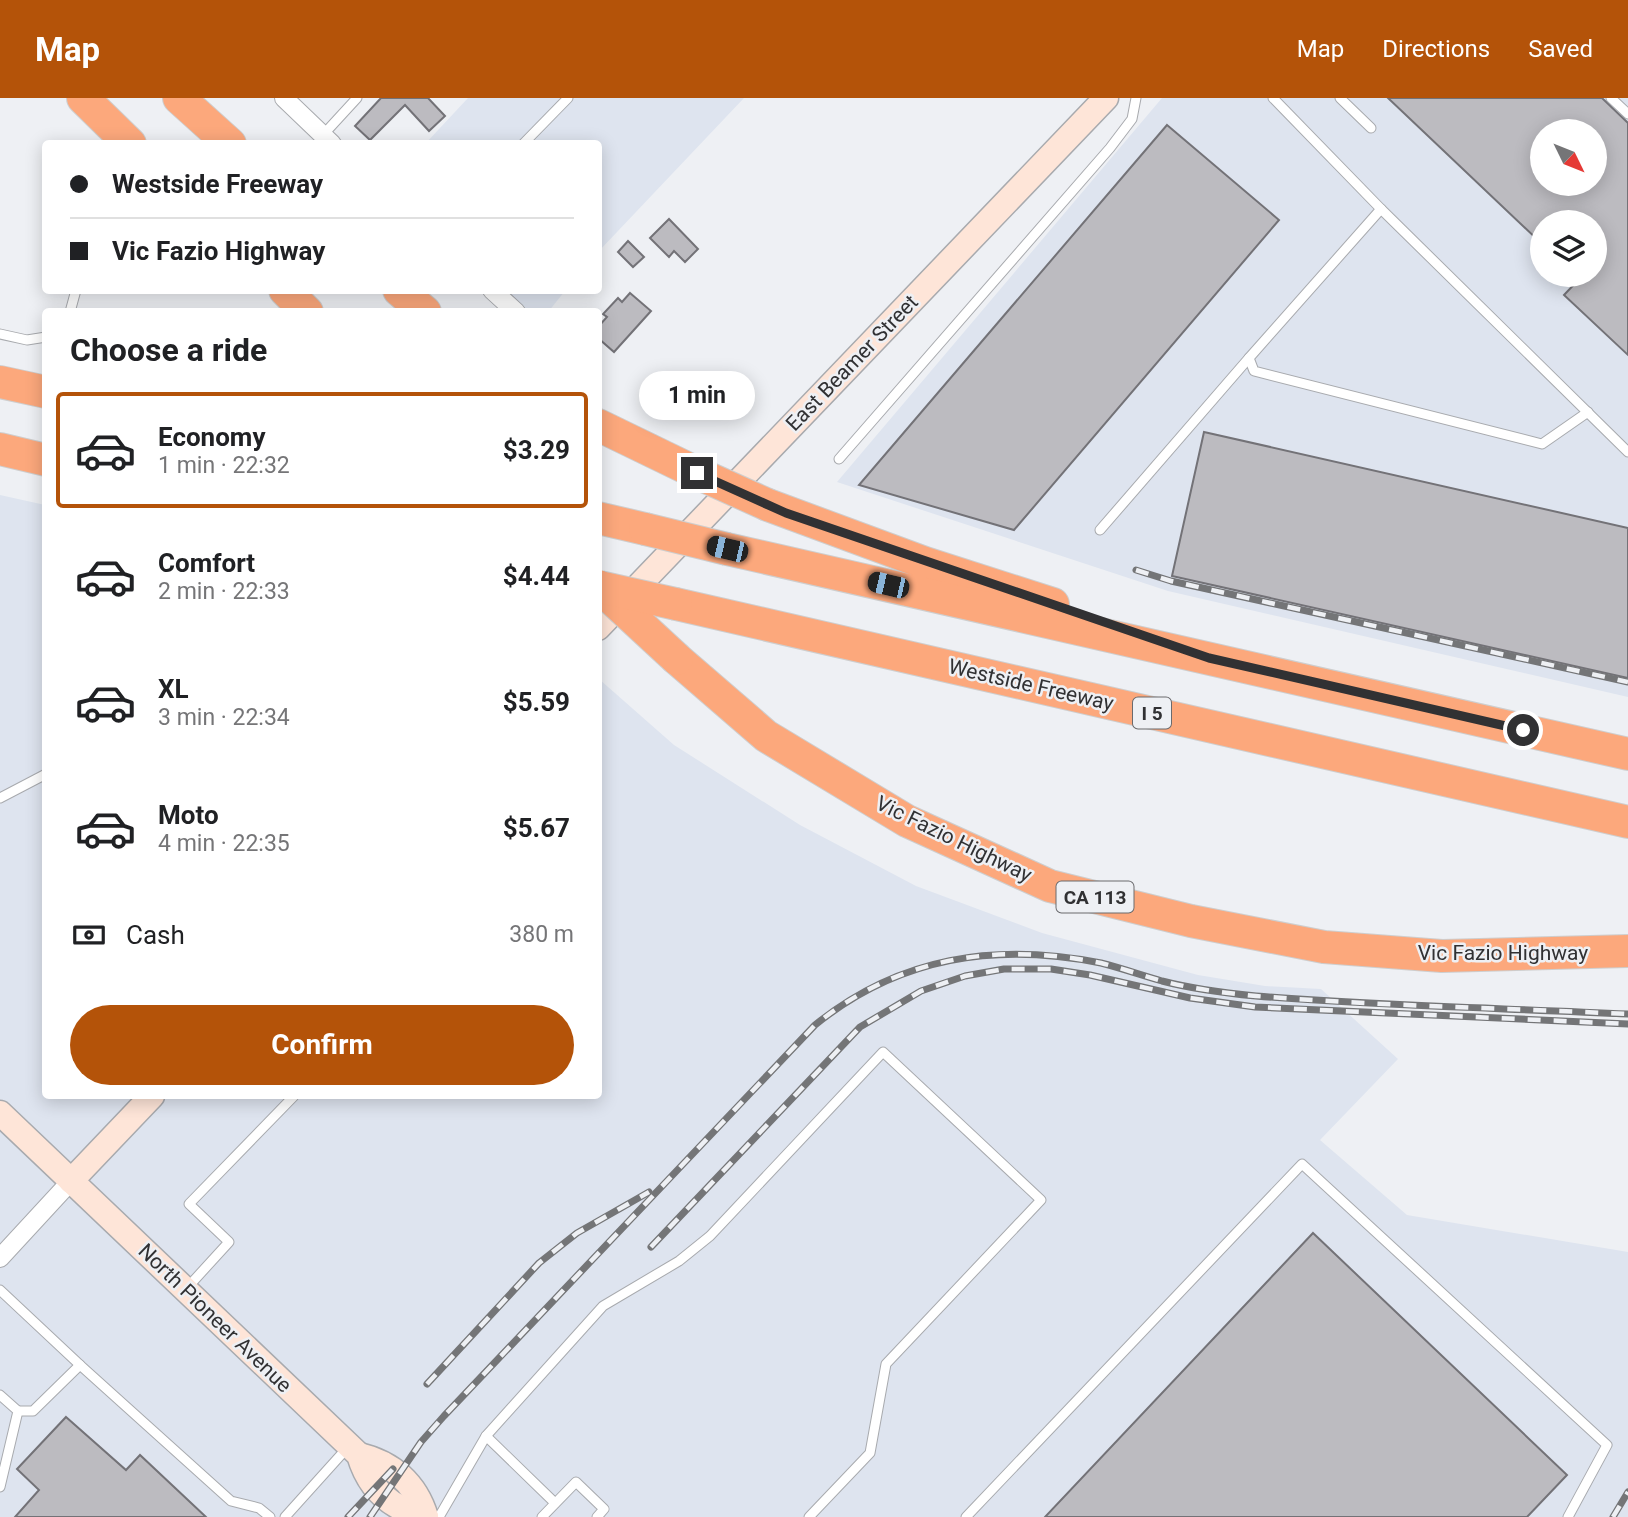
<!DOCTYPE html>
<html lang="en">
<head>
<meta charset="utf-8">
<style>
	body { margin:0; font-family:Roboto,sans-serif; background:#f2f2f2; color:#202124; height:100vh; display:flex; flex-direction:column; font-size:26px; white-space:nowrap }
	* { box-sizing:border-box; margin:0 }
	p { font-size:23px; color:#757577 }
	.icon { flex:none; width:38px; height:38px; fill:none; stroke:currentColor; stroke-width:2; stroke-linecap:round; stroke-linejoin:round }
	.map { position:relative; flex:1; overflow:hidden }
	.panel { position:absolute; left:42px; top:210px; width:560px; height:791px; display:flex; flex-direction:column; background:#fff; border-radius:7px; box-shadow:0 4px 18px #0003 }
	.panel>* { flex:none }
	.banner { position:absolute; left:42px; top:42px; width:560px; height:154px; border-radius:7px; box-shadow:0 4px 18px #0003; display:grid; align-content:center; height:154px; padding:0 28px; background:#fff }
	.needle { width:46px; rotate:133deg }
	.fabs { position:absolute; left:1530px; top:21px; display:grid; gap:14px }
	.fabs a { display:grid; place-items:center; width:77px; height:77px; border-radius:50%; background:#fff; box-shadow:0 4px 18px #0003; font-size:35px }
	.end { position:absolute; width:32px; height:32px; margin:-16px; border:9px solid #313133; background:#fff; box-shadow:0 0 0 4px #fff }
	.from { border-radius:50% }
	.bubble { position:absolute; height:49px; border-radius:24px; background:#fff; box-shadow:0 4px 18px #0003; font-size:23px; font-weight:700; line-height:49px; text-align:center }
	.car { position:absolute; width:21px; height:42px; margin:-21px -10px; border-radius:9px; box-shadow:0 0 5px 2px #0007; background:linear-gradient(#222 24%,#8ab4d8 0 40%,#222 0 76%,#8ab4d8 0 86%,#222 0) }
	.banner b { display:flex; align-items:center; gap:24px; height:66px; font-size:26px }
	.banner b+b { border-top:2px solid #e0e0e0 }
	.banner i { width:18px; height:18px; background:#202124 }
	ul { padding:0; list-style:none }
	li { display:flex; align-items:center; gap:21px; height:116px; margin:0 14px 10px; padding:0 14px; border:4px solid transparent; border-radius:7px }
	li div { flex:1 }
	li b { display:block; font-size:26px }
	li em { font-style:normal; font-weight:700 }
	li.selected { border-color:#b45309 }
	li>.icon { width:63px; height:63px; stroke-width:1.5 }
	h2 { padding:0 28px; font-size:32px; line-height:84px }
	.pay { display:flex; align-items:center; gap:18px; height:77px; padding:0 28px; font-size:26px }
	.pay p { margin-inline-start:auto }
	.primary-button { display:flex; gap:14px; margin-top:auto; padding:14px 28px }
	.primary-button a { flex:1; height:80px; border-radius:42px; background:#b45309; color:#fff; font-size:28px; font-weight:700; line-height:80px; text-align:center }
	header { display:flex; align-items:center; gap:42px; box-sizing:border-box; height:98px; padding:0 35px; background:#b45309; color:#fff }
	header strong { font-size:33px }
	nav { display:flex; gap:38px; margin-inline-start:auto; font-size:24px }
	.map>svg:first-child { display:block }
</style>
</head>
<body>
<header>
<strong>Map</strong>
<nav><a>Map</a><a>Directions</a><a>Saved</a></nav>
</header>
<div class="map">
<svg width="1628" height="1419" viewBox="0 0 1628 1419">
	<rect width="100%" height="100%" fill="#eef0f4"/>
	<g fill="#dee4ef" fill-rule="evenodd">
		<path d="M 468,0 L 744,0 L 599,153 L 598,46 L 425,46 Z"/>
		<path d="M 1162,0 L 1628,0 L 1628,599 L 1168,493 L 837,384 ZM 1542,33 L 1594,33 L 1594,86 L 1542,86 ZM 1542,124 L 1594,124 L 1594,177 L 1542,177 Z"/>
		<path d="M 496,193 L 565,193 L 548,214 L 518,213 Z"/>
		<path d="M 0,397 L 45,407 L 46,998 L 598,998 L 599,581 L 674,647 L 800,727 L 916,788 L 1042,835 L 1198,877 L 1265,888 L 1321,891 L 1398,961 L 1320,1042 L 1407,1117 L 1628,1154 L 1628,1419 L 0,1419 Z"/>
	</g>
	<g fill="#bcbbc0" stroke="#737277" stroke-width="2" fill-rule="evenodd">
		<path d="M 381,0 L 428,0 L 445,18 L 429,33 L 405,7 L 370,42 L 355,28 Z"/>
		<path d="M 1388,0 L 1602,0 L 1628,25 L 1628,257 L 1564,197 L 1583,177 L 1594,177 L 1594,124 L 1542,124 L 1542,146 ZM 1542,33 L 1594,33 L 1594,86 L 1542,86 Z"/>
		<path d="M 1167,27 L 1279,122 L 1014,432 L 859,387 Z"/>
		<path d="M 669,121 L 698,151 L 685,164 L 674,153 L 669,159 L 650,140 Z"/>
		<path d="M 628,143 L 644,159 L 633,169 L 618,154 Z"/>
		<path d="M 630,195 L 651,213 L 614,254 L 598,240 L 598,229 L 607,219 L 603,216 L 618,200 L 622,204 Z"/>
		<path d="M 1204,334 L 1628,430 L 1628,580 L 1172,478 Z"/>
		<path d="M 1313,1135 L 1567,1377 L 1527,1419 L 1045,1419 Z"/>
		<path d="M 66,1319 L 126,1372 L 140,1357 L 206,1419 L 15,1419 L 39,1392 L 17,1371 Z"/>
	</g>
	<g fill="none" stroke-linecap="round" stroke-linejoin="round">
		<defs>
			<g id="lane">
				<path d="M 1273,0 L 1381,111 L 1249,260 L 1254,273 L 1542,346 L 1588,314"/>
				<path d="M 1340,0 L 1371,30"/>
				<path d="M 1611,0 L 1628,16"/>
				<path d="M 323,37 L 357,0"/>
				<path d="M 523,46 L 568,0"/>
				<path d="M 1381,111 L 1628,354"/>
				<path d="M 70,214 L 76,192"/>
				<path d="M 0,236 L 27,242 L 46,239"/>
				<path d="M 839,361 L 1110,50 L 1132,21 L 1136,0"/>
				<path d="M 1100,432 L 1249,260"/>
				<path d="M 0,700 L 46,676"/>
				<path d="M 187,1190 L 229,1144 L 189,1106 L 294,998"/>
				<path d="M 0,1192 L 80,1267"/>
				<path d="M 0,1297 L 18,1313 L 0,1389"/>
				<path d="M 18,1313 L 33,1313 L 80,1267 L 231,1403 L 259,1410 L 270,1419"/>
				<path d="M 486,1338 L 555,1405"/>
				<path d="M 285,1419 L 348,1349"/>
				<path d="M 439,1419 L 486,1338 L 603,1208 L 679,1163 L 710,1138 L 883,954 L 1041,1102 L 886,1266 L 870,1355 L 809,1419"/>
				<path d="M 542,1419 L 576,1384 L 604,1411 L 597,1419"/>
				<path d="M 966,1419 L 1302,1066 L 1607,1347 L 1568,1419"/>
			</g>
			<g id="street">
				<path d="M 284,0 L 332,46"/>
				<path d="M 492,192 L 516,214"/>
				<path d="M 0,1160 L 71,1083"/>
			</g>
			<g id="secondary">
				<path d="M 598,530 L 1106,0"/>
				<path d="M 0,1015 L 359,1357 C 369,1391 391,1411 426,1419"/>
				<path d="M 71,1083 L 152,998"/>
				<path d="M 359,1357 C 393,1365 416,1386 426,1419"/>
			</g>
			<g id="highway">
				<path d="M 83,0 L 130,46"/>
				<path d="M 179,0 L 230,46"/>
				<path d="M 285,192 L 307,214"/>
				<path d="M 399,192 L 425,214"/>
				<path d="M 0,284 L 46,294"/>
				<path d="M 598,327 L 697,375"/>
				<path d="M 0,351 L 46,362"/>
				<path d="M 768,407 L 925,465 L 1053,506"/>
				<path d="M 598,420 L 645,431"/>
				<path d="M 727,451 L 1628,656"/>
				<path d="M 676,506 L 1628,724"/>
				<path d="M 677,561 L 766,638 L 907,723 L 1050,788 L 1191,823 L 1324,849 L 1442,858 L 1628,853"/>
			</g>
		</defs>
		<use href="#lane" stroke="#a8aaae" stroke-width="11"/>
		<use href="#street" stroke="#a8aaae" stroke-width="20"/>
		<use href="#secondary" stroke="#a8aaae" stroke-width="27"/>
		<use href="#highway" stroke="#cecece" stroke-width="34"/>
		<use href="#lane" stroke="#fff" stroke-width="9"/>
		<use href="#street" stroke="#fff" stroke-width="18"/>
		<use href="#secondary" stroke="#fee5d8" stroke-width="24"/>
		<use href="#highway" stroke="#fca87c" stroke-width="32"/>
		<defs>
			<g id="rail">
				<path d="M 1136,472 L 1171,483 L 1628,584"/>
				<path d="M 651,1149 L 860,929 L 921,893 L 965,878 L 1004,871 L 1051,871 L 1090,877 L 1190,900 L 1255,909 L 1628,926"/>
				<path d="M 427,1286 L 539,1165 L 577,1135 L 649,1094"/>
				<path d="M 348,1419 L 393,1371"/>
				<path d="M 370,1419 L 421,1344 L 444,1318 L 815,927 C 899,859 995,844 1101,865 C 1121,870 1141,877 1162,883 C 1193,891 1225,895 1256,898 C 1380,908 1504,910 1628,916"/>
				<path d="M 1613,1419 L 1628,1394"/>
			</g>
		</defs>
		<use href="#rail" stroke="#747577" stroke-width="7"/>
		<use href="#rail" stroke="#eef0f4" stroke-width="4.5" stroke-dasharray="13" stroke-linecap="butt"/>
		<defs>
			<g id="highway-bridge">
				<path d="M 697,375 L 768,407"/>
				<path d="M 645,431 L 727,451"/>
				<path d="M 598,488 L 677,561"/>
				<path d="M 600,489 L 676,506"/>
			</g>
		</defs>
		<use href="#highway-bridge" stroke="#cecece" stroke-width="34" stroke-linecap="butt"/>
		<use href="#highway-bridge" stroke="#fca87c" stroke-width="32"/>
	</g>
	<g fill="none" stroke-linecap="round" stroke-linejoin="round">
		<path stroke="#313133" stroke-width="9" d="M 697,375 L 786,415 L 1209,560 L 1523,632"/>
	</g>
	<g text-anchor="middle" dominant-baseline="central" stroke-width="5" stroke-linejoin="round" paint-order="stroke">
		<g fill="#eef0f4" stroke="#6a6a6d" stroke-width="2">
			<rect x="1133" y="599.5" width="38" height="31" rx="5"/>
			<rect x="1056.5" y="783.5" width="77" height="31" rx="5"/>
		</g>
		<g font-size="19" font-weight="bold" fill="#313133">
			<text x="1152" y="615">I 5</text>
			<text x="1095" y="799">CA 113</text>
		</g>
		<g font-size="21" fill="#313133" stroke="#eef0f4">
			<text transform="translate(852 265) rotate(-46)">East Beamer Street</text>
			<text transform="translate(1031 587) rotate(13)">Westside Freeway</text>
			<text transform="translate(954 741) rotate(26)">Vic Fazio Highway</text>
			<text x="1503" y="855">Vic Fazio Highway</text>
			<text transform="translate(215 1220) rotate(44)">North Pioneer Avenue</text>
		</g>
	</g>
</svg>
<div class="fabs">
<a><svg class="needle" viewBox="-14 -14 28 28"><path d="M0-13l5 13h-10z" fill="#e53935"/><path d="M0 13l5-13h-10z" fill="#757577"/></svg></a>
<a><svg class="icon" aria-label="layers" viewBox="0 0 24 24"><path d="M12 4l9 5-9 5-9-5zM3 14l9 5 9-5"/></svg></a>
</div>
<i class="end from" style="left:1523px;top:632px"></i>
<i class="end" style="left:697px;top:375px"></i>
<div class="bubble" style="left:639px;top:273px;width:116px">1 min</div>
<i class="car" style="left:727px;top:451px;rotate:283deg"></i>
<i class="car" style="left:888px;top:487px;rotate:283deg"></i>
<div class="banner">
<b><i class="from"></i>Westside Freeway</b>
<b><i></i>Vic Fazio Highway</b>
</div>
<section class="panel">
<h2>Choose a ride</h2>
<ul>
<li class="selected"><svg class="icon" aria-label="car" viewBox="0 0 24 24"><path d="M5 17H2v-5l4-1 3-4h7l3 4 3 1v5h-3M9 17h6M6 11h13"/><circle cx="7" cy="17" r="2"/><circle cx="17" cy="17" r="2"/></svg><div><b>Economy</b><p>1 min · 22:32</p></div><em>$3.29</em></li>
<li><svg class="icon" aria-label="car" viewBox="0 0 24 24"><path d="M5 17H2v-5l4-1 3-4h7l3 4 3 1v5h-3M9 17h6M6 11h13"/><circle cx="7" cy="17" r="2"/><circle cx="17" cy="17" r="2"/></svg><div><b>Comfort</b><p>2 min · 22:33</p></div><em>$4.44</em></li>
<li><svg class="icon" aria-label="car" viewBox="0 0 24 24"><path d="M5 17H2v-5l4-1 3-4h7l3 4 3 1v5h-3M9 17h6M6 11h13"/><circle cx="7" cy="17" r="2"/><circle cx="17" cy="17" r="2"/></svg><div><b>XL</b><p>3 min · 22:34</p></div><em>$5.59</em></li>
<li><svg class="icon" aria-label="car" viewBox="0 0 24 24"><path d="M5 17H2v-5l4-1 3-4h7l3 4 3 1v5h-3M9 17h6M6 11h13"/><circle cx="7" cy="17" r="2"/><circle cx="17" cy="17" r="2"/></svg><div><b>Moto</b><p>4 min · 22:35</p></div><em>$5.67</em></li>
</ul>
<div class="pay"><svg class="icon" aria-label="cash" viewBox="0 0 24 24"><path d="M3 7h18v10H3z"/><circle cx="12" cy="12" r="2"/></svg>Cash<p>380 m</p></div>
<div class="primary-button"><a>Confirm</a></div>
</section>
</div>
</body>
</html>
